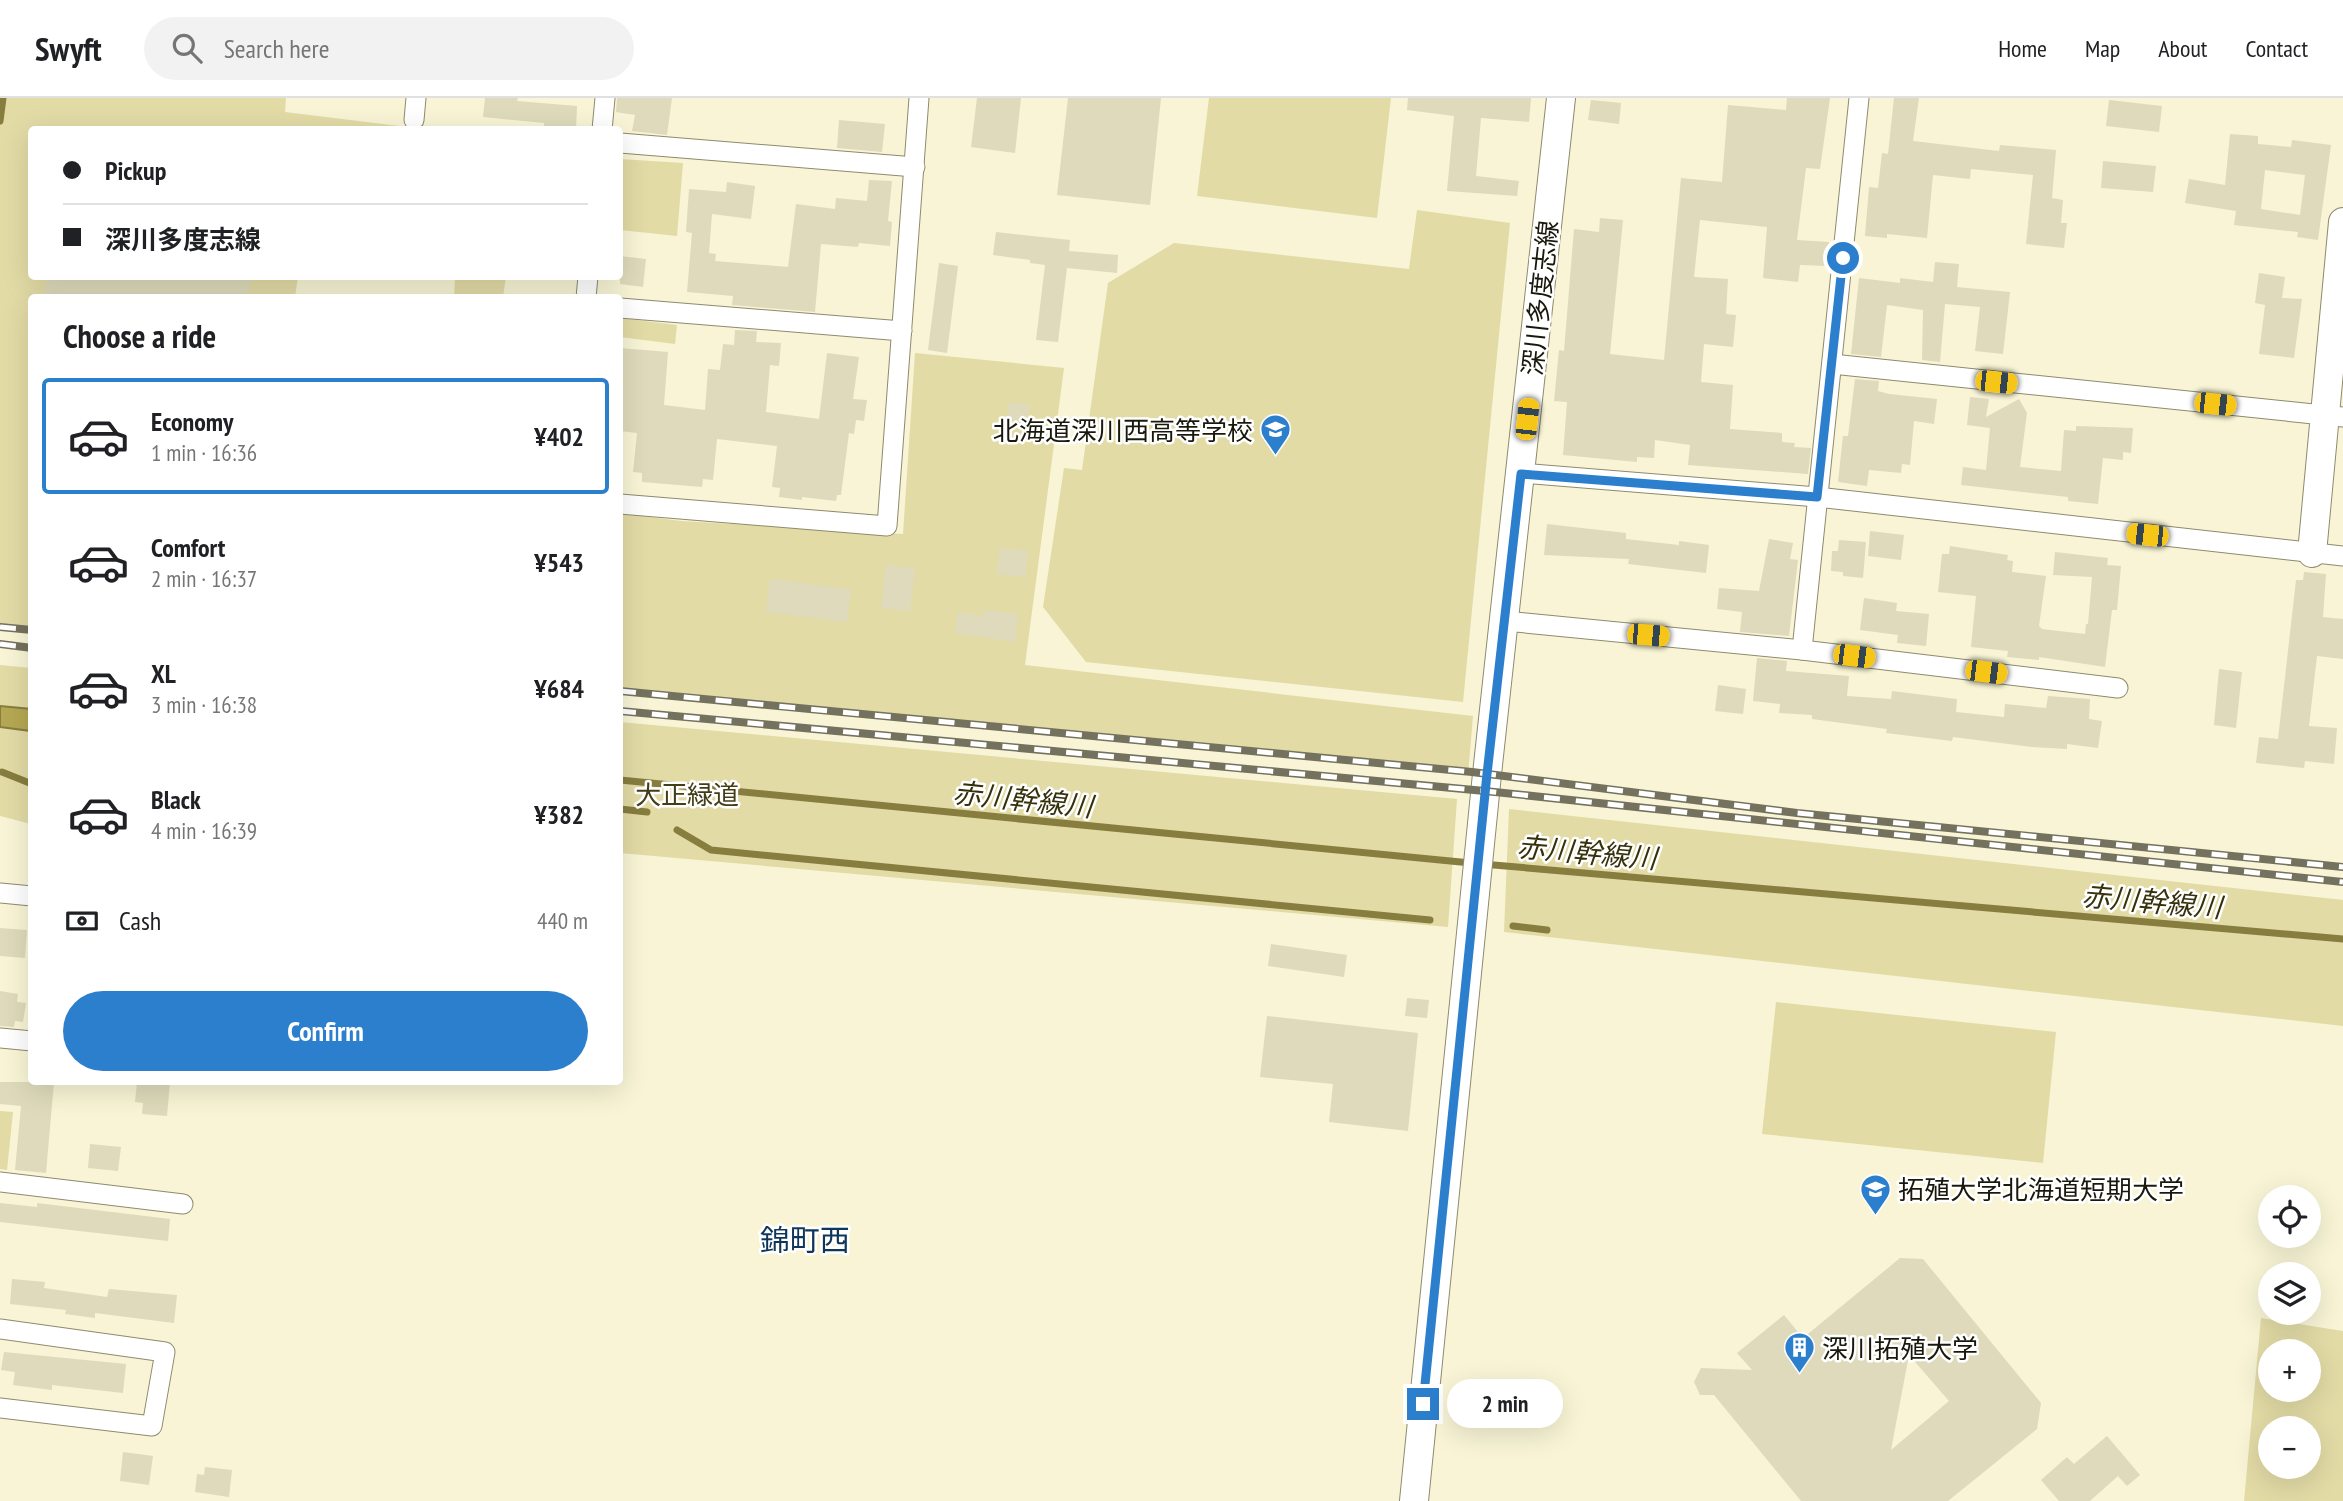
<!DOCTYPE html>
<html lang="en">
<head>
<meta charset="utf-8">
<style>
	body { margin:0; font-family:"PT Sans Narrow","Noto Sans JP",sans-serif; background:#f2f2f2; color:#202124; height:100vh; display:flex; flex-direction:column; font-size:26px; white-space:nowrap }
	* { box-sizing:border-box; margin:0 }
	p { font-size:23px; color:#757577 }
	.icon { flex:none; width:38px; height:38px; fill:none; stroke:currentColor; stroke-width:2; stroke-linecap:round; stroke-linejoin:round }
	.map { position:relative; flex:1; overflow:hidden }
	.details { position:absolute; left:28px; top:196px; width:595px; height:791px; display:flex; flex-direction:column; background:#fff; border-radius:7px; box-shadow:0 7px 28px #0002 }
	.details>* { flex:none }
	.guide { position:absolute; left:28px; top:28px; width:595px; height:154px; border-radius:7px; box-shadow:0 7px 28px #0002; display:grid; align-content:center; height:154px; padding:0 35px; background:#fff }
	.buttons { position:absolute; left:2258px; top:1087px; display:grid; gap:14px }
	.buttons a { display:grid; place-items:center; width:63px; height:63px; border-radius:50%; background:#fff; box-shadow:0 7px 28px #0002; font-size:35px }
	.end { position:absolute; width:32px; height:32px; margin:-16px; border:9px solid #2c7fcd; background:#fff; box-shadow:0 0 0 4px #fff }
	.from { border-radius:50% }
	.bubble { position:absolute; height:49px; border-radius:24px; background:#fff; box-shadow:0 7px 28px #0002; font-size:23px; font-weight:700; line-height:49px; text-align:center }
	.car { position:absolute; width:21px; height:42px; margin:-21px -10px; border-radius:9px; box-shadow:0 0 5px 2px #0007; background:linear-gradient(#f5c518 24%,#345 0 40%,#f5c518 0 76%,#345 0 86%,#f5c518 0) }
	.guide b { display:flex; align-items:center; gap:24px; height:66px; font-size:26px }
	.guide b+b { border-top:2px solid #e0e0e0 }
	.guide i { width:18px; height:18px; background:#202124 }
	ul { padding:0; list-style:none }
	li { display:flex; align-items:center; gap:21px; height:116px; margin:0 14px 10px; padding:0 21px; border:4px solid transparent; border-radius:7px }
	li div { flex:1 }
	li b { display:block; font-size:26px }
	li em { font-style:normal; font-weight:700 }
	li.current { border-color:#2c7fcd }
	li>.icon { width:63px; height:63px; stroke-width:1.5 }
	h2 { padding:0 35px; font-size:32px; line-height:84px }
	.pay { display:flex; align-items:center; gap:18px; height:77px; padding:0 35px; font-size:26px }
	.pay p { margin-inline-start:auto }
	.action { display:flex; gap:14px; margin-top:auto; padding:14px 35px }
	.action a { flex:1; height:80px; border-radius:42px; background:#2c7fcd; color:#fff; font-size:28px; font-weight:700; line-height:80px; text-align:center }
	header { display:flex; align-items:center; gap:42px; box-sizing:border-box; height:98px; padding:0 35px; background:#fff; border-bottom:2px solid #e0e0e0 }
	header strong { font-size:33px }
	nav { display:flex; gap:38px; margin-inline-start:auto; font-size:24px }
	.search { width:490px; height:63px; background:#f2f2f2; display:flex; align-items:center; gap:18px; box-sizing:border-box; padding:0 24px; border-radius:38px; color:#757577; font-size:26px }
	.map>svg:first-child { display:block }
</style>
</head>
<body>
<header>
<strong>Swyft</strong>
<div class="search"><svg class="icon" aria-label="search" viewBox="0 0 24 24"><circle cx="10" cy="10" r="6"/><path d="M15 15l6 6"/></svg>Search here</div>
<nav><a>Home</a><a>Map</a><a>About</a><a>Contact</a></nav>
</header>
<div class="map">
<svg width="2343" height="1403" viewBox="0 0 2343 1403">
	<rect width="100%" height="100%" fill="#f8f4d5"/>
	<g fill="#e2dba6" fill-rule="evenodd">
		<path d="M 0,0 L 286,0 L 285,14 L 424,31 L 32,32 L 32,178 L 298,179 L 295,199 L 32,200 L 31,534 L 0,531 Z"/>
		<path d="M 1209,0 L 1391,0 L 1377,120 L 1197,98 Z"/>
		<path d="M 620,61 L 683,65 L 677,138 L 620,132 Z"/>
		<path d="M 1417,112 L 1510,125 L 1463,604 L 1086,564 L 1043,509 L 1064,370 L 1082,372 L 1108,185 L 1174,145 L 1409,171 Z"/>
		<path d="M 455,179 L 506,179 L 503,199 L 454,199 Z"/>
		<path d="M 620,220 L 677,227 L 675,246 L 620,239 Z"/>
		<path d="M 915,255 L 1064,270 L 1025,567 L 1473,618 L 1468,677 L 620,594 L 620,415 L 681,423 L 903,436 Z"/>
		<path d="M 0,567 L 31,570 L 31,726 L 0,718 Z"/>
		<path d="M 620,624 L 1457,701 L 1448,829 L 620,755 Z"/>
		<path d="M 1509,711 L 2343,802 L 2343,928 L 1504,834 Z"/>
		<path d="M 1776,904 L 2056,934 L 2043,1065 L 1762,1036 Z"/>
		<path d="M 0,1013 L 13,1014 L 7,1072 L 0,1071 Z"/>
		<path d="M 2261,1220 L 2343,1233 L 2343,1403 L 2244,1403 ZM 2270,1253 L 2308,1253 L 2308,1292 L 2270,1292 ZM 2270,1330 L 2308,1330 L 2308,1368 L 2270,1368 Z"/>
	</g>
	<path fill="#b5a853" stroke="#867d3e" stroke-width="2" d="M 0,608 L 31,611 L 31,633 L 0,629 Z"/>
	<g fill="none" stroke-linecap="round" stroke-linejoin="round">
		<g stroke="#867d3e" stroke-width="7">
			<path d="M 0,23 L 3,0"/>
			<path d="M 2,674 L 32,686"/>
			<path d="M 620,682 L 1471,765"/>
			<path d="M 620,711 L 647,714"/>
			<path d="M 677,732 L 711,752 L 1430,822"/>
			<path d="M 1482,766 L 2343,841"/>
			<path d="M 1513,828 L 1547,832"/>
		</g>
	</g>
	<g fill="#dedabb" fill-rule="evenodd">
		<path d="M 485,0 L 518,0 L 517,3 L 577,8 L 576,32 L 544,31 L 544,25 L 483,19 Z"/>
		<path d="M 617,0 L 672,0 L 667,37 L 632,33 L 635,17 L 616,14 Z"/>
		<path d="M 977,0 L 1021,0 L 1015,55 L 971,49 Z"/>
		<path d="M 1068,0 L 1161,0 L 1150,107 L 1057,97 Z"/>
		<path d="M 1408,0 L 1531,0 L 1529,24 L 1481,20 L 1476,78 L 1519,83 L 1517,98 L 1447,93 L 1454,18 L 1407,12 Z"/>
		<path d="M 1787,0 L 1830,0 L 1820,71 L 1806,70 L 1797,142 L 1829,144 L 1828,168 L 1800,167 L 1798,184 L 1763,180 L 1767,129 L 1700,122 L 1694,179 L 1728,181 L 1726,216 L 1736,217 L 1733,249 L 1704,246 L 1701,284 L 1733,287 L 1730,331 L 1782,335 L 1782,344 L 1795,345 L 1794,349 L 1811,350 L 1808,376 L 1688,367 L 1690,347 L 1655,342 L 1654,360 L 1637,359 L 1637,364 L 1563,357 L 1567,304 L 1554,303 L 1559,252 L 1564,253 L 1574,131 L 1599,134 L 1600,120 L 1623,122 L 1610,256 L 1664,262 L 1681,80 L 1722,84 L 1728,7 L 1786,12 Z"/>
		<path d="M 1894,0 L 1919,0 L 1913,43 L 1999,53 L 2000,47 L 2056,52 L 2052,100 L 2063,102 L 2061,125 L 2067,125 L 2064,150 L 2026,146 L 2033,77 L 1971,71 L 1970,81 L 1933,77 L 1927,140 L 1887,136 L 1887,140 L 1865,138 L 1869,89 L 1878,90 L 1882,55 L 1888,56 Z"/>
		<path d="M 1591,2 L 1621,5 L 1619,26 L 1588,22 Z"/>
		<path d="M 2109,2 L 2162,8 L 2159,34 L 2106,28 Z"/>
		<path d="M 839,22 L 885,26 L 882,54 L 837,50 Z"/>
		<path d="M 2230,36 L 2258,38 L 2258,46 L 2291,49 L 2292,42 L 2331,47 L 2318,142 L 2297,139 L 2298,134 L 2234,127 L 2236,113 L 2185,105 L 2189,81 L 2225,87 ZM 2265,72 L 2305,77 L 2300,117 L 2261,111 Z"/>
		<path d="M 2103,63 L 2156,68 L 2153,94 L 2101,90 Z"/>
		<path d="M 869,82 L 892,83 L 888,123 L 892,124 L 890,148 L 859,145 L 858,149 L 821,146 L 815,214 L 732,207 L 733,198 L 687,194 L 692,135 L 686,134 L 689,91 L 726,94 L 727,84 L 755,88 L 751,121 L 712,116 L 709,155 L 716,156 L 715,163 L 788,169 L 796,106 L 835,111 L 836,100 L 867,103 Z"/>
		<path d="M 996,134 L 1070,142 L 1069,153 L 1118,157 L 1117,175 L 1067,170 L 1058,244 L 1036,242 L 1045,167 L 1030,165 L 1030,162 L 993,157 Z"/>
		<path d="M 620,158 L 646,161 L 643,189 L 620,186 Z"/>
		<path d="M 1935,164 L 1959,166 L 1957,189 L 2010,194 L 2003,256 L 1975,253 L 1980,209 L 1945,206 L 1940,264 L 1922,262 L 1923,212 L 1887,207 L 1881,259 L 1851,256 L 1859,180 L 1900,185 L 1900,180 L 1933,184 Z"/>
		<path d="M 939,165 L 958,168 L 947,255 L 928,252 Z"/>
		<path d="M 2259,175 L 2285,179 L 2282,200 L 2302,201 L 2294,260 L 2259,256 L 2265,207 L 2255,205 Z"/>
		<path d="M 47,178 L 251,178 L 248,200 L 44,200 Z"/>
		<path d="M 735,232 L 757,233 L 756,244 L 781,245 L 779,268 L 770,267 L 766,314 L 819,321 L 827,255 L 859,259 L 853,301 L 867,302 L 864,323 L 856,322 L 854,336 L 849,335 L 841,397 L 837,397 L 836,403 L 802,399 L 802,402 L 779,399 L 780,390 L 772,389 L 777,348 L 717,341 L 713,382 L 703,381 L 702,389 L 642,384 L 642,375 L 633,374 L 637,335 L 620,333 L 620,250 L 668,254 L 664,307 L 705,312 L 708,271 L 720,272 L 723,246 L 734,247 Z"/>
		<path d="M 1855,281 L 1879,283 L 1878,293 L 1889,296 L 1937,301 L 1934,326 L 1914,323 L 1910,367 L 1902,366 L 1901,375 L 1869,372 L 1867,388 L 1838,384 L 1843,338 L 1848,338 Z"/>
		<path d="M 1970,299 L 1989,301 L 1986,319 L 2019,301 L 2027,315 L 2020,369 L 2061,373 L 2064,332 L 2076,333 L 2076,328 L 2133,330 L 2131,355 L 2123,354 L 2123,362 L 2103,360 L 2098,406 L 2068,403 L 2068,399 L 1961,387 L 1963,369 L 1986,372 L 1990,330 L 1967,327 Z"/>
		<path d="M 1009,304 L 1029,307 L 1026,327 L 1006,324 Z"/>
		<path d="M 1547,426 L 1626,435 L 1626,441 L 1679,447 L 1679,443 L 1709,447 L 1706,475 L 1628,466 L 1629,461 L 1544,457 Z"/>
		<path d="M 1870,433 L 1904,437 L 1901,462 L 1868,458 Z"/>
		<path d="M 1769,441 L 1793,445 L 1790,461 L 1798,462 L 1789,538 L 1740,534 L 1742,514 L 1717,511 L 1719,490 L 1759,493 Z"/>
		<path d="M 1839,442 L 1866,444 L 1863,480 L 1843,478 L 1843,474 L 1831,473 L 1832,453 L 1838,453 Z"/>
		<path d="M 1950,448 L 2008,457 L 2007,462 L 2013,463 L 2012,474 L 2046,478 L 2039,528 L 2042,531 L 2085,536 L 2086,526 L 2088,526 L 2092,479 L 2053,477 L 2055,454 L 2108,460 L 2107,467 L 2121,468 L 2117,512 L 2112,512 L 2105,569 L 2039,559 L 2039,562 L 2007,559 L 2008,553 L 1971,549 L 1976,498 L 1938,494 L 1942,456 L 1949,456 Z"/>
		<path d="M 999,450 L 1028,453 L 1025,479 L 997,476 Z"/>
		<path d="M 886,467 L 915,470 L 910,513 L 881,510 Z"/>
		<path d="M 2304,474 L 2326,476 L 2323,519 L 2343,521 L 2343,561 L 2317,558 L 2309,628 L 2337,630 L 2334,666 L 2305,663 L 2304,670 L 2256,665 L 2259,639 L 2278,641 L 2296,482 L 2303,482 Z"/>
		<path d="M 770,481 L 851,491 L 847,524 L 766,514 Z"/>
		<path d="M 1864,500 L 1897,505 L 1896,513 L 1929,516 L 1926,548 L 1897,545 L 1898,537 L 1860,532 Z"/>
		<path d="M 985,512 L 1018,516 L 1015,544 L 955,535 L 957,514 L 984,518 Z"/>
		<path d="M 1757,560 L 1787,563 L 1786,573 L 1849,578 L 1847,598 L 1891,601 L 1892,593 L 1957,601 L 1956,614 L 2004,619 L 2005,606 L 2046,610 L 2048,598 L 2090,601 L 2089,621 L 2102,623 L 2098,650 L 2067,646 L 2067,651 L 2032,649 L 1953,639 L 1952,643 L 1886,635 L 1887,631 L 1812,621 L 1812,617 L 1779,615 L 1780,606 L 1753,603 Z"/>
		<path d="M 2219,571 L 2242,574 L 2236,630 L 2214,627 Z"/>
		<path d="M 1718,587 L 1746,591 L 1743,616 L 1715,613 Z"/>
		<path d="M 0,830 L 27,832 L 25,860 L 0,858 Z"/>
		<path d="M 1271,846 L 1347,857 L 1344,879 L 1268,868 Z"/>
		<path d="M 0,893 L 18,896 L 17,904 L 26,905 L 23,924 L 15,923 L 14,929 L 0,928 Z"/>
		<path d="M 1407,900 L 1429,902 L 1427,920 L 1405,918 Z"/>
		<path d="M 1267,918 L 1418,935 L 1408,1033 L 1329,1024 L 1333,986 L 1260,979 Z"/>
		<path d="M 0,984 L 54,984 L 46,1075 L 15,1072 L 21,1008 L 0,1006 Z"/>
		<path d="M 137,984 L 170,984 L 167,1018 L 142,1016 L 143,1005 L 135,1004 Z"/>
		<path d="M 90,1046 L 121,1049 L 118,1073 L 88,1070 Z"/>
		<path d="M 0,1105 L 37,1109 L 37,1105 L 170,1121 L 168,1143 L 0,1124 Z"/>
		<path d="M 1900,1160 L 1923,1161 L 2041,1305 L 2037,1331 L 1948,1403 L 1801,1403 L 1714,1297 L 1700,1297 L 1694,1284 L 1701,1270 L 1752,1272 L 1737,1255 L 1784,1217 L 1803,1240 ZM 1909,1257 L 1949,1303 L 1891,1352 Z"/>
		<path d="M 12,1181 L 45,1184 L 44,1190 L 107,1199 L 109,1191 L 177,1197 L 174,1225 L 95,1215 L 95,1220 L 65,1216 L 66,1212 L 10,1206 Z"/>
		<path d="M 4,1254 L 126,1266 L 123,1295 L 52,1287 L 52,1292 L 13,1287 L 15,1274 L 1,1272 Z"/>
		<path d="M 2107,1338 L 2140,1377 L 2127,1388 L 2118,1378 L 2090,1403 L 2059,1403 L 2041,1382 L 2067,1359 L 2074,1366 Z"/>
		<path d="M 123,1354 L 153,1358 L 149,1387 L 120,1383 Z"/>
		<path d="M 205,1369 L 232,1372 L 229,1399 L 195,1394 L 197,1376 L 204,1377 Z"/>
	</g>
	<g fill="none" stroke-linecap="round" stroke-linejoin="round">
		<defs>
			<g id="street">
				<path d="M 1859,0 L 1802,552 L 2118,590"/>
				<path d="M 414,22 L 416,0"/>
				<path d="M 602,32 L 605,0"/>
				<path d="M 620,45 L 915,69"/>
				<path d="M 586,200 L 588,178"/>
				<path d="M 620,210 L 902,233"/>
				<path d="M 1832,266 L 2343,319"/>
				<path d="M 1521,375 L 1817,399 L 2343,458"/>
				<path d="M 620,406 L 887,428 L 919,0"/>
				<path d="M 1505,523 L 1802,552"/>
				<path d="M 0,795 L 32,798"/>
				<path d="M 0,940 L 32,943"/>
				<path d="M 0,1084 L 183,1106"/>
				<path d="M 0,1231 L 165,1254 L 152,1328 L 0,1310"/>
			</g>
			<g id="secondary">
				<path d="M 2312,455 L 2343,124"/>
				<path d="M 1414,1403 L 1487,676 L 1561,0"/>
			</g>
		</defs>
		<use href="#street" stroke="#8e8a6d" stroke-width="21"/>
		<use href="#secondary" stroke="#8e8a6d" stroke-width="30"/>
		<use href="#street" stroke="#fff" stroke-width="19"/>
		<use href="#secondary" stroke="#fff" stroke-width="28"/>
		<defs>
			<g id="rail">
				<path d="M 0,529 L 32,532"/>
				<path d="M 0,546 L 32,550"/>
				<path d="M 620,593 L 1472,674 L 1797,715 L 2343,769"/>
				<path d="M 620,613 L 1485,693 L 2343,784"/>
			</g>
		</defs>
		<use href="#rail" stroke="#74725e" stroke-width="8"/>
		<use href="#rail" stroke="#fff" stroke-width="5" stroke-dasharray="16" stroke-linecap="butt"/>
	</g>
	<g fill="none" stroke-linecap="round" stroke-linejoin="round">
		<path stroke="#2c7fcd" stroke-width="9" d="M 1423,1306 L 1487,676 L 1521,376 L 1817,399 L 1843,160"/>
	</g>
	<defs>
		<symbol id="school-pin" viewBox="-11 -11 22 30"><path d="M0 17L-7.5 6A9.5 9.5 0 1 1 7.5 6Z" fill="#2c7fcd" stroke="#fff"/><path d="M0-5L7-2L0 1L-7-2ZM-4 1L0 2.5L4 1V4Q0 6-4 4Z" fill="#fff"/></symbol>
		<symbol id="university-pin" viewBox="-11 -11 22 30"><path d="M0 17L-7.5 6A9.5 9.5 0 1 1 7.5 6Z" fill="#2c7fcd" stroke="#fff"/><path d="M0-5L7-2L0 1L-7-2ZM-4 1L0 2.5L4 1V4Q0 6-4 4Z" fill="#fff"/></symbol>
		<symbol id="building-pin" viewBox="-11 -11 22 30"><path d="M0 17L-7.5 6A9.5 9.5 0 1 1 7.5 6Z" fill="#2c7fcd" stroke="#fff"/><path d="M-4-6H4V6H1V3H-1V6H-4ZM-2.5-4.3h1.7v1.8h-1.7ZM.8-4.3h1.7v1.8H.8ZM-2.5-1h1.7V.8h-1.7ZM.8-1h1.7V.8H.8Z" fill="#fff"/></symbol>
	</defs>
	<g fill-rule="evenodd">
		<use href="#school-pin" x="1258" y="314" width="35" height="47"/>
		<use href="#university-pin" x="1858" y="1074" width="35" height="47"/>
		<use href="#building-pin" x="1782" y="1232" width="35" height="47"/>
	</g>
	<g text-anchor="middle" dominant-baseline="central" stroke-width="5" stroke-linejoin="round" paint-order="stroke">
		<g font-size="26" fill="#19180c" stroke="#fff">
			<text transform="translate(1540 200) rotate(-84)">深川多度志線</text>
		</g>
		<g font-size="26" fill="#19180c" stroke="#fff" text-anchor="start">
			<text x="1253" y="332" text-anchor="end">北海道深川西高等学校</text>
			<text x="1898" y="1091">拓殖大学北海道短期大学</text>
			<text x="1822" y="1250">深川拓殖大学</text>
		</g>
		<g font-size="26" fill="#433e18" stroke="#fff">
			<text x="687" y="696">大正緑道</text>
		</g>
		<g font-size="28" font-style="italic" fill="#36310b" stroke="#fff">
			<text transform="translate(1023 701) rotate(6)">赤川幹線川</text>
			<text transform="translate(1587 754) rotate(5)">赤川幹線川</text>
			<text transform="translate(2152 803) rotate(5)">赤川幹線川</text>
		</g>
		<g font-size="30" fill="#0e355b" stroke="#fff">
			<text x="805" y="1141">錦町西</text>
		</g>
	</g>
</svg>
<div class="buttons">
<a><svg class="icon" aria-label="locate" viewBox="0 0 24 24"><circle cx="12" cy="12" r="6"/><path d="M12 2v4M12 18v4M2 12h4M18 12h4"/></svg></a>
<a><svg class="icon" aria-label="layers" viewBox="0 0 24 24"><path d="M12 4l9 5-9 5-9-5zM3 14l9 5 9-5"/></svg></a>
<a>+</a>
<a>−</a>
</div>
<i class="end from" style="left:1843px;top:160px"></i>
<i class="end" style="left:1423px;top:1306px"></i>
<div class="bubble" style="left:1447px;top:1281px;width:116px">2 min</div>
<i class="car" style="left:1996px;top:284px;rotate:96deg"></i>
<i class="car" style="left:2215px;top:306px;rotate:96deg"></i>
<i class="car" style="left:1527px;top:321px;rotate:6deg"></i>
<i class="car" style="left:2147px;top:437px;rotate:276deg"></i>
<i class="car" style="left:1648px;top:537px;rotate:95deg"></i>
<i class="car" style="left:1854px;top:558px;rotate:97deg"></i>
<i class="car" style="left:1986px;top:574px;rotate:97deg"></i>
<div class="guide">
<b><i class="from"></i>Pickup</b>
<b><i></i>深川多度志線</b>
</div>
<section class="details">
<h2>Choose a ride</h2>
<ul>
<li class="current"><svg class="icon" aria-label="car" viewBox="0 0 24 24"><path d="M5 17H2v-5l4-1 3-4h7l3 4 3 1v5h-3M9 17h6M6 11h13"/><circle cx="7" cy="17" r="2"/><circle cx="17" cy="17" r="2"/></svg><div><b>Economy</b><p>1 min · 16:36</p></div><em>¥402</em></li>
<li><svg class="icon" aria-label="car" viewBox="0 0 24 24"><path d="M5 17H2v-5l4-1 3-4h7l3 4 3 1v5h-3M9 17h6M6 11h13"/><circle cx="7" cy="17" r="2"/><circle cx="17" cy="17" r="2"/></svg><div><b>Comfort</b><p>2 min · 16:37</p></div><em>¥543</em></li>
<li><svg class="icon" aria-label="car" viewBox="0 0 24 24"><path d="M5 17H2v-5l4-1 3-4h7l3 4 3 1v5h-3M9 17h6M6 11h13"/><circle cx="7" cy="17" r="2"/><circle cx="17" cy="17" r="2"/></svg><div><b>XL</b><p>3 min · 16:38</p></div><em>¥684</em></li>
<li><svg class="icon" aria-label="car" viewBox="0 0 24 24"><path d="M5 17H2v-5l4-1 3-4h7l3 4 3 1v5h-3M9 17h6M6 11h13"/><circle cx="7" cy="17" r="2"/><circle cx="17" cy="17" r="2"/></svg><div><b>Black</b><p>4 min · 16:39</p></div><em>¥382</em></li>
</ul>
<div class="pay"><svg class="icon" aria-label="cash" viewBox="0 0 24 24"><path d="M3 7h18v10H3z"/><circle cx="12" cy="12" r="2"/></svg>Cash<p>440 m</p></div>
<div class="action"><a>Confirm</a></div>
</section>
</div>
</body>
</html>
